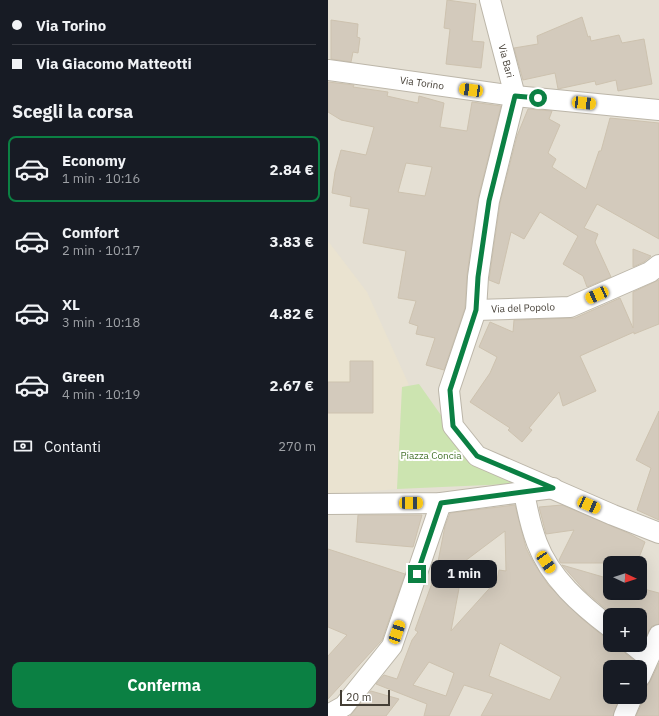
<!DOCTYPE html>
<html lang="it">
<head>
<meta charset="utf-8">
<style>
	body { margin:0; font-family:"IBM Plex Sans",sans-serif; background:#20242c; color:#f1f3f6; height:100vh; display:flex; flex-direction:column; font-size:15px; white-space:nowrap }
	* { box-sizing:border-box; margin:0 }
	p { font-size:13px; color:#9ea1a6 }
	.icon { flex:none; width:22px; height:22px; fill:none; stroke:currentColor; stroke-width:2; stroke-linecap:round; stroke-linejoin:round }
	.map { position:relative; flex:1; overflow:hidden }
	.sheet { display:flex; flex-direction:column; background:#171b24; width:328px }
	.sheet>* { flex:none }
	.banner { display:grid; align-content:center; height:88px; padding:0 12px; background:#171b24 }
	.needle { width:26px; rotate:94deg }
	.fabs { position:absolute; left:275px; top:556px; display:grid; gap:8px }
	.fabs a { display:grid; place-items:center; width:44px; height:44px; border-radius:8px; background:#171b24; box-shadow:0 4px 16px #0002; font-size:20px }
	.scale { position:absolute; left:12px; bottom:10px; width:50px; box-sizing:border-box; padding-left:4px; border:2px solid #443e35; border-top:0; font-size:11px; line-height:14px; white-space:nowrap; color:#443e35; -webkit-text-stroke:3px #fff; paint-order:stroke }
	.end { position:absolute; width:18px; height:18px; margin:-9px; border:5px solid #0b8043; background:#fff; box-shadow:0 0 0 2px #fff }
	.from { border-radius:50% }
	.bubble { position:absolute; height:28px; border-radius:8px; background:#171b24; box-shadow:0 4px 16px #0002; font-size:13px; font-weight:700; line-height:28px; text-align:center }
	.car { position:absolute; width:12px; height:24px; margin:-12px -6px; border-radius:5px; box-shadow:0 0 3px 1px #0007; background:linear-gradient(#f5c518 24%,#345 0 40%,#f5c518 0 76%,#345 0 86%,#f5c518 0) }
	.banner b { display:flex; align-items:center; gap:14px; height:38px; font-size:15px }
	.banner b+b { border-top:1px solid #363941 }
	.banner i { width:10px; height:10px; background:#f1f3f6 }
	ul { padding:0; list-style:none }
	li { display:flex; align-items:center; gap:12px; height:66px; margin:0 8px 6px; padding:0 4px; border:2px solid transparent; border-radius:8px }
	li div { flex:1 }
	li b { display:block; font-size:15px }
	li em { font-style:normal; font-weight:700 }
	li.selected { border-color:#0b8043 }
	li>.icon { width:36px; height:36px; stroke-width:1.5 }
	h2 { padding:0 12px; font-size:18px; line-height:48px }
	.pay { display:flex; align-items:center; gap:10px; height:44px; padding:0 12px; font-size:15px }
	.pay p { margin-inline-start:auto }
	.button { display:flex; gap:8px; margin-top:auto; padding:8px 12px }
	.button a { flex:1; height:46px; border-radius:8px; background:#0b8043; color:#fff; font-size:16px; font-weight:700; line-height:46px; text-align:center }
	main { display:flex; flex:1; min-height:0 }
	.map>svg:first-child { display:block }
</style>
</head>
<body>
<main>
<section class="sheet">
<div class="banner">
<b><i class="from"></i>Via Torino</b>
<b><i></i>Via Giacomo Matteotti</b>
</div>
<h2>Scegli la corsa</h2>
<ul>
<li class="selected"><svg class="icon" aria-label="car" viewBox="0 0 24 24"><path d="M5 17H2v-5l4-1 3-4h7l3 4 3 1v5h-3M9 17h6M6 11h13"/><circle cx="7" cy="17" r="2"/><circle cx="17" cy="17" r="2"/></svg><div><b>Economy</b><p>1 min · 10:16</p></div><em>2.84 €</em></li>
<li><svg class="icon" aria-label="car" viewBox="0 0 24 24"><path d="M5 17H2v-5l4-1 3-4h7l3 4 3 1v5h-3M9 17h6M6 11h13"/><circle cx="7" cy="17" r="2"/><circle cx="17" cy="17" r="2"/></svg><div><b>Comfort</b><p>2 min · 10:17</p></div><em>3.83 €</em></li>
<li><svg class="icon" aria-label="car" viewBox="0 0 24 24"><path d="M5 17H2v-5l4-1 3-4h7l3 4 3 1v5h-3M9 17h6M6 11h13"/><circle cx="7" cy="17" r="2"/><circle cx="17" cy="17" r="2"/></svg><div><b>XL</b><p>3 min · 10:18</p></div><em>4.82 €</em></li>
<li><svg class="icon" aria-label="car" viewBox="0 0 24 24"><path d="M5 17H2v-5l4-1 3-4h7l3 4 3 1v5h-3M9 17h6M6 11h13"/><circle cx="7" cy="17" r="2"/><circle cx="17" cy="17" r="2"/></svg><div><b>Green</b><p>4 min · 10:19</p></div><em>2.67 €</em></li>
</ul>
<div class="pay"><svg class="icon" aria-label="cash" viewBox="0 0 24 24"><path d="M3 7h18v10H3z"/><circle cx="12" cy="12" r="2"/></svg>Contanti<p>270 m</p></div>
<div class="button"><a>Conferma</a></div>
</section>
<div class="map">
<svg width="331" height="716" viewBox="0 0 331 716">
	<rect width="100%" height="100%" fill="#f2eee6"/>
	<path fill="#e5e0d4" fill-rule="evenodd" d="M 0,0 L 331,0 L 331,716 L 0,716 ZM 282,563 L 312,563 L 312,593 L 282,593 ZM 282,615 L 312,615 L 312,645 L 282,645 ZM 282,667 L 312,667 L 312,697 L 282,697 Z"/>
	<path fill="#eae3d0" d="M 0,241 L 39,292 L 81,385 L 74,387 L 69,489 L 0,495 Z"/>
	<path fill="#cce4b0" d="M 91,384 L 146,462 L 182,475 L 184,484 L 69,489 L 74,387 Z"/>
	<g fill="#d3cabc" stroke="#cdc2af" fill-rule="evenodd">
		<path d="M 119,0 L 148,4 L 144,41 L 156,42 L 153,68 L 118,64 L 122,29 L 116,28 Z"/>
		<path d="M 254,17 L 260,37 L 262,36 L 263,41 L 291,35 L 294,43 L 316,39 L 324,84 L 290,91 L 288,80 L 268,85 L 267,81 L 230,89 L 227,73 L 195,80 L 186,48 L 210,44 L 209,36 Z"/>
		<path d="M 3,20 L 30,24 L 29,37 L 32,38 L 30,53 L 25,52 L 23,62 L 3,59 Z"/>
		<path d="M 0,82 L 26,85 L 25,87 L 60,92 L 59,96 L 90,103 L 91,96 L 116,103 L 112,127 L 139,131 L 144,102 L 173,106 L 150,199 L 139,275 L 137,308 L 116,370 L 98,365 L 107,338 L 88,334 L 90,326 L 81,323 L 88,301 L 70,298 L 78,251 L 35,243 L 41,209 L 22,206 L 23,197 L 4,193 L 7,172 L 13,150 L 38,155 L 46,127 L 13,120 L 0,112 ZM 78,163 L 104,167 L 97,196 L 70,192 Z"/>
		<path d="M 200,109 L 224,111 L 221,119 L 232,125 L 220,153 L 228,159 L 224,167 L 258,189 L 271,151 L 273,151 L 282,118 L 331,123 L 331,239 L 269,204 L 256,228 L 270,234 L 267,242 L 283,277 L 259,287 L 255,276 L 235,264 L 250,236 L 212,212 L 196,239 L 183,232 L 171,284 L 161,280 L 172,203 L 189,136 Z"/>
		<path d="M 305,249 L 323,256 L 316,262 L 305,267 Z"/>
		<path d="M 331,280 L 331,324 L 306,334 L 306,332 L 252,356 L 268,391 L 235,406 L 231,392 L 201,428 L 204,430 L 194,442 L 180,430 L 182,428 L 142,402 L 162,373 L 169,357 L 151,347 L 162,322 L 185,332 L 186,320 L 247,318 L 292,298 L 305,328 L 305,292 Z"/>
		<path d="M 22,361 L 45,361 L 45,413 L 0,413 L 0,382 L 22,382 Z"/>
		<path d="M 331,411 L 331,520 L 309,510 L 323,468 L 308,460 Z"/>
		<path d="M 187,505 L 198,548 L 205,562 L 221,586 L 253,618 L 275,636 L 282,638 L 282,645 L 294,645 L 294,650 L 298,654 L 307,661 L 304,667 L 282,667 L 282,697 L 292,697 L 285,716 L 153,716 L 165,694 L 136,685 L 121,716 L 96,716 L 99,704 L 48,684 L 56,675 L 69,679 L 84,640 L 90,632 L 87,630 L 108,572 L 117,526 L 122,513 ZM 177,531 L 178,571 L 171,570 L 169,580 L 123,631 L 132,583 L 121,573 ZM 172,643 L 233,677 L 222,700 L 161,676 ZM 101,662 L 126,673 L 118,696 L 85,685 Z"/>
		<path d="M 234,505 L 300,533 L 317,542 L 309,563 L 233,563 L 231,560 L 246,530 L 218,534 L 211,507 Z"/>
		<path d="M 30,515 L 94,515 L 85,547 L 28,542 Z"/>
		<path d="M 0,549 L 77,574 L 54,640 L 0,699 L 0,656 L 19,635 L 0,627 Z"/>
		<path d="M 234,565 L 282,579 L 282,593 L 312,593 L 312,588 L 331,593 L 331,624 L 324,626 L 316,639 L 312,636 L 312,615 L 285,615 L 258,592 Z"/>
		<path d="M 331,663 L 331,716 L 308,716 L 315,701 L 315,696 L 312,688 L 318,687 L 322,682 Z"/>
		<path d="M 43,691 L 71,699 L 58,716 L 22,716 Z"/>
	</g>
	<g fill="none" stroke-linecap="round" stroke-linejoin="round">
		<defs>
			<g id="minor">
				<path d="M 162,0 L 187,96 L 161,201 L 150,277 L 148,310 L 121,390 L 125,426 L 149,456 L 285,515 L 331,533"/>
				<path d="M 0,70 L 187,96 L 331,110"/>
				<path d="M 148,310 L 242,307 L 322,272 L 331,265"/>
				<path d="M 196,492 C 199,509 203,527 209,543 C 222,578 253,605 282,627"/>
				<path d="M 0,504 L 113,503 L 225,488"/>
				<path d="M 305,645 L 320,657"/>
				<path d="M 312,677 L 331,635"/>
				<path d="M 0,715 L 16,706 L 64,646 L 113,503"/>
				<path d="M 296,716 L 304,697"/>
			</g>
		</defs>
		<use href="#minor" stroke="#bcb6a9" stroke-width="22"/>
		<use href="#minor" stroke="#fff" stroke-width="20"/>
	</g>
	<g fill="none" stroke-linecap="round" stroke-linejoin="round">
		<path stroke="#0b8043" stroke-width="5" d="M 89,574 L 113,503 L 225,488 L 149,456 L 125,426 L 122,390 L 148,310 L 150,277 L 161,201 L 187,96 L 210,98"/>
	</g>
	<g text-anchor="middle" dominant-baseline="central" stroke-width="4" stroke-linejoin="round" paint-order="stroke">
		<g font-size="10" fill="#443e35" stroke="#fff">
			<text transform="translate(178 61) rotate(75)">Via Bari</text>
			<text transform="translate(94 83) rotate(8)">Via Torino</text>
			<text transform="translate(195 308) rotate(-2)">Via del Popolo</text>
		</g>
		<g font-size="10" fill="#45722c" stroke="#fff">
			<text x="103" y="455">Piazza Concia</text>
		</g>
	</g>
</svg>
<div class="fabs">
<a><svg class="needle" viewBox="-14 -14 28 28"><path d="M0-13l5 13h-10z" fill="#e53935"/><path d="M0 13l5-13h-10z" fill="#9ea1a6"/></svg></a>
<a>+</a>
<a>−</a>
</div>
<div class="scale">20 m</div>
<i class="end from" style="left:210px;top:98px"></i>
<i class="end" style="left:89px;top:574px"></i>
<div class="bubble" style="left:103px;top:560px;width:66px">1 min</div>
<i class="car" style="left:143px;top:90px;rotate:278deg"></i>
<i class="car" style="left:256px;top:103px;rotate:96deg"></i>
<i class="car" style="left:269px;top:295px;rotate:246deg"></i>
<i class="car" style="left:83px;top:503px;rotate:90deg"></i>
<i class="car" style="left:261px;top:505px;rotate:114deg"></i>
<i class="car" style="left:218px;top:562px;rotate:146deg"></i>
<i class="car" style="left:69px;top:632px;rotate:19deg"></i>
</div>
</main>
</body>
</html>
